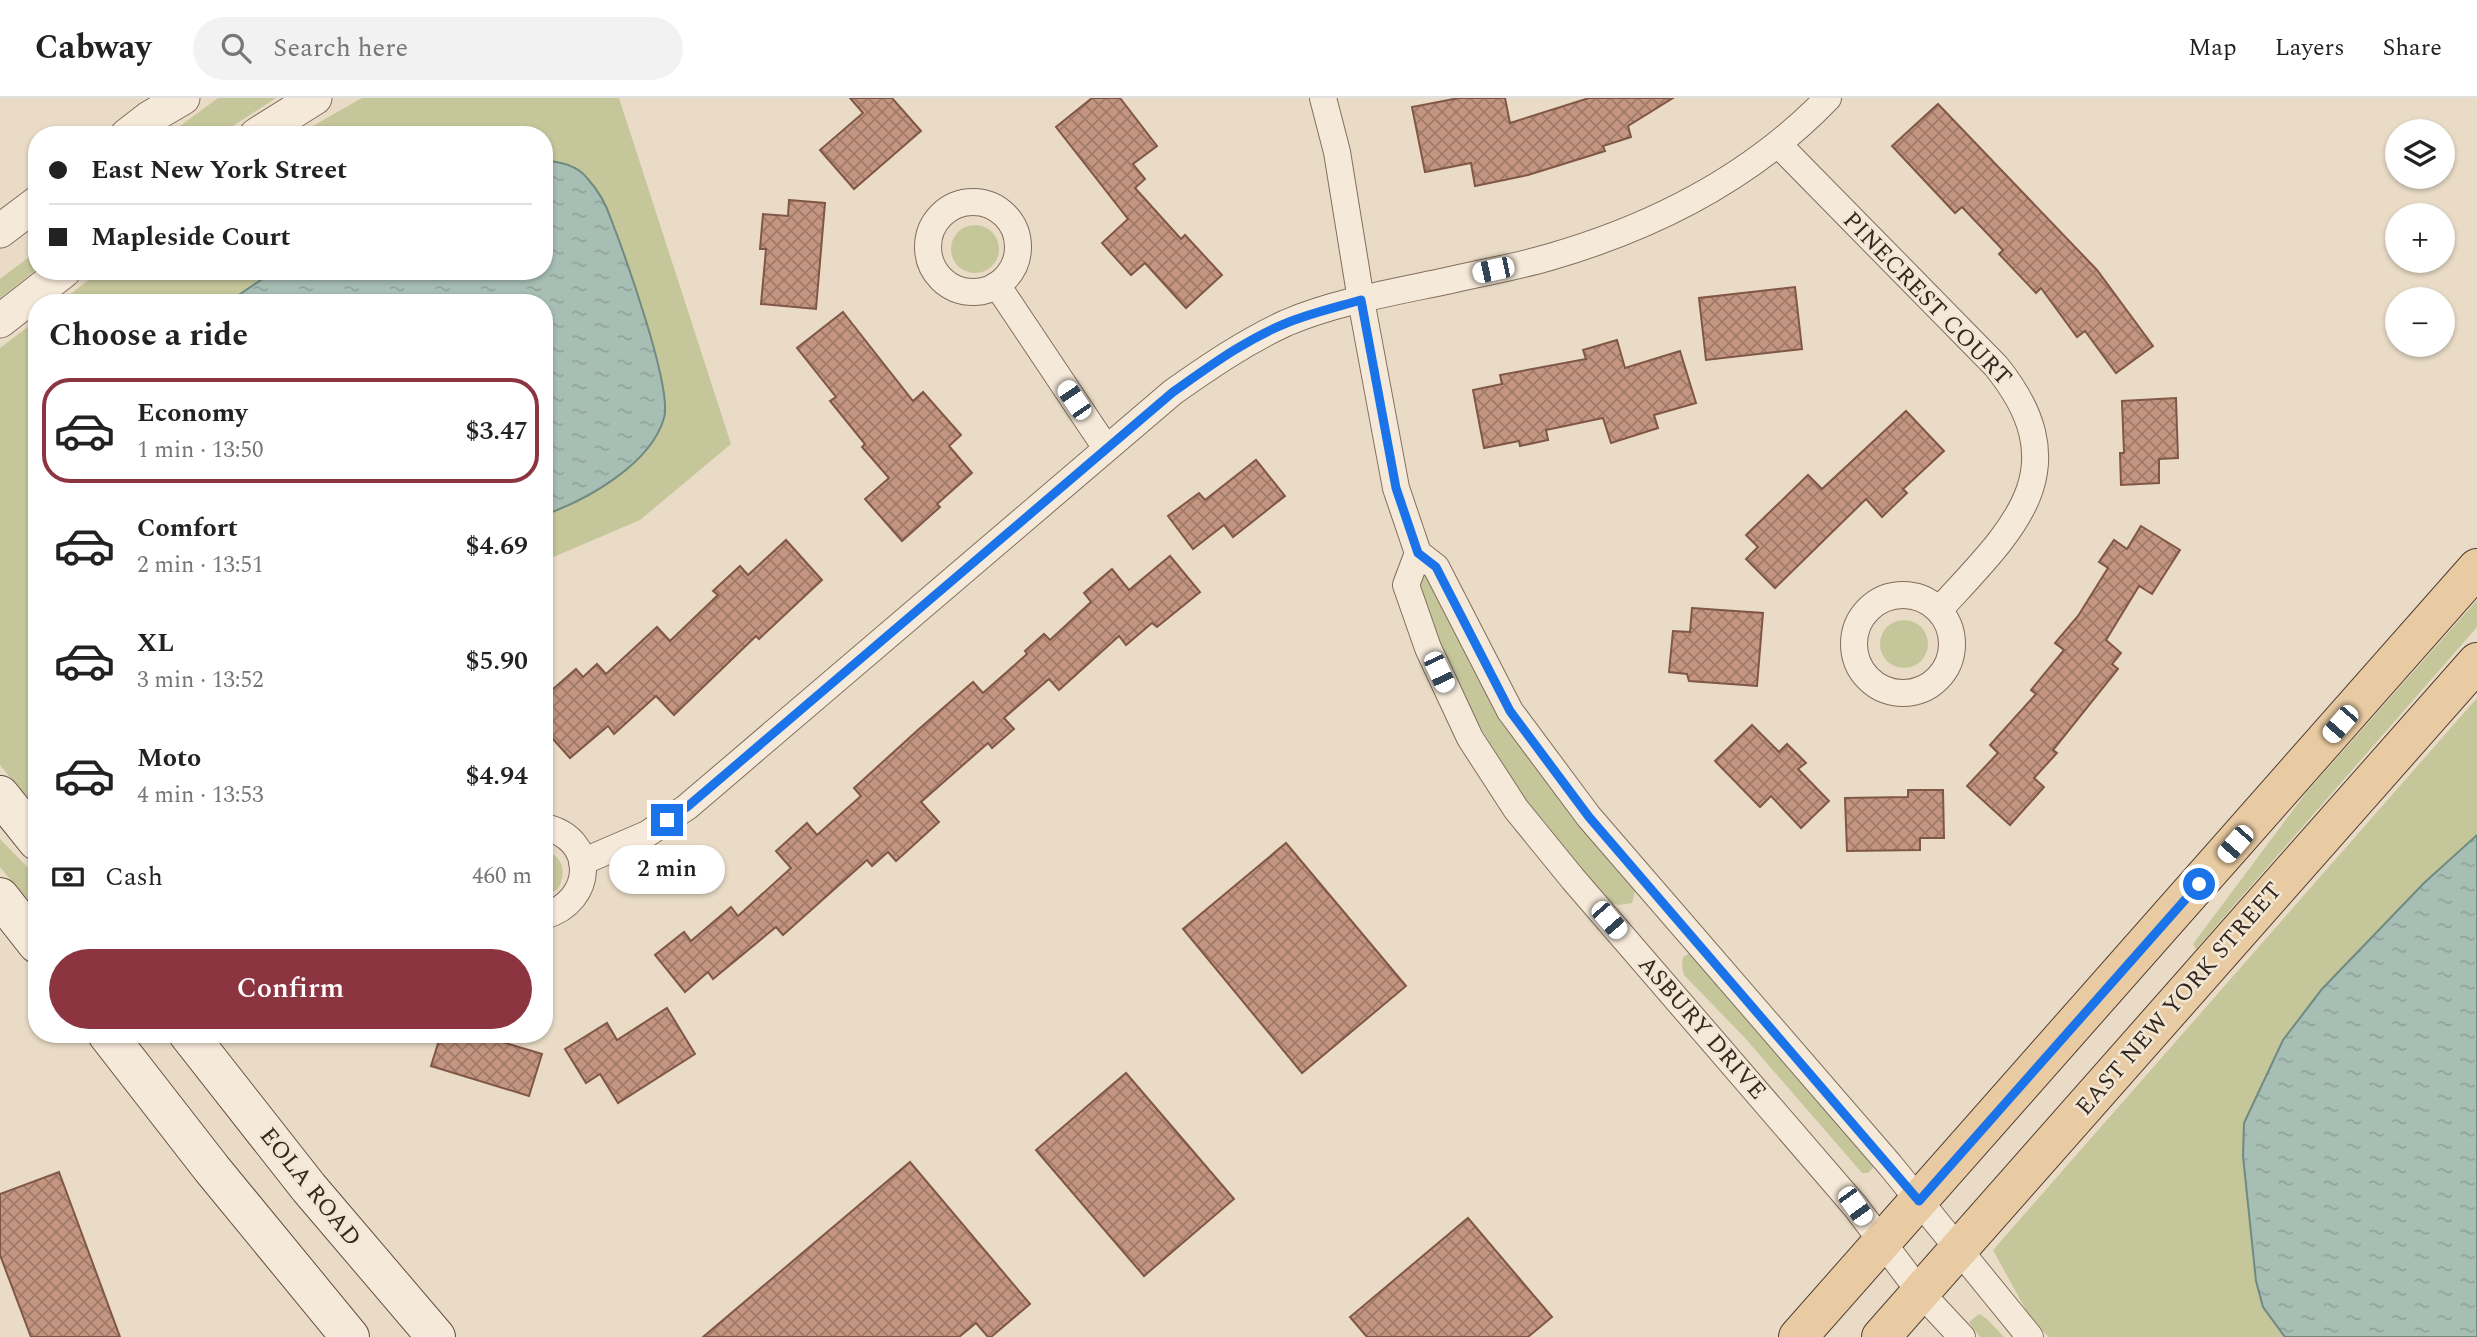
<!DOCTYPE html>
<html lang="en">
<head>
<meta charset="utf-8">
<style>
	body { margin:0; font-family:Spectral,serif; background:#f2f2f2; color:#222; height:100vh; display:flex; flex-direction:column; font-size:26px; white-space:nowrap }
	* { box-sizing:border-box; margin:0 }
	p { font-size:23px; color:#767676 }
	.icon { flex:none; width:38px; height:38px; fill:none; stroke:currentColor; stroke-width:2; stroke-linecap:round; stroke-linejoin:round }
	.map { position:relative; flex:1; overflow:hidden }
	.drawer { position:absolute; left:28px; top:196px; width:525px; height:749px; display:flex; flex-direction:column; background:#fff; border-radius:28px; box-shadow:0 2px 5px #0004 }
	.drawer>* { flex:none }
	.hud { position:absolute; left:28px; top:28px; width:525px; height:154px; border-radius:28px; box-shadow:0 2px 5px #0004; display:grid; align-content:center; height:154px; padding:0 21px; background:#fff }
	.controls { position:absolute; left:2385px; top:21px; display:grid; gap:14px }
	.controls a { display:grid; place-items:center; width:70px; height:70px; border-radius:50%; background:#fff; box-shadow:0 2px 5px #0004; font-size:35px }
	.end { position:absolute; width:32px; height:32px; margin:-16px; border:9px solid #1a73e8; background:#fff; box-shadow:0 0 0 4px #fff }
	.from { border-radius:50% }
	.bubble { position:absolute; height:49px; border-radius:24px; background:#fff; box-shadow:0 2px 5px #0004; font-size:23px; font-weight:600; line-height:49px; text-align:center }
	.car { position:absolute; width:21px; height:42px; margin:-21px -10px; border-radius:9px; box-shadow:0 0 5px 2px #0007; background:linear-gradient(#fff 24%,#345 0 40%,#fff 0 76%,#345 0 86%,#fff 0) }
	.hud b { display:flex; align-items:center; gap:24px; height:66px; font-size:26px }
	.hud b+b { border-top:2px solid #e0e0e0 }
	.hud i { width:18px; height:18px; background:#222 }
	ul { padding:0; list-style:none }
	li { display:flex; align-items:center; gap:21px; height:105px; margin:0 14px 10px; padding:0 7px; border:4px solid transparent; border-radius:28px }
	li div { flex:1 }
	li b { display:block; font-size:26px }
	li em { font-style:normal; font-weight:600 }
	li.selected { border-color:#8c343f }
	li>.icon { width:63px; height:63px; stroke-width:1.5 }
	h2 { padding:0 21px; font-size:32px; line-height:84px }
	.pay { display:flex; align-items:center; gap:18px; height:77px; padding:0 21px; font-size:26px }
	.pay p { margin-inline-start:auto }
	.cta { display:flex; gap:14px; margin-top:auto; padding:14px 21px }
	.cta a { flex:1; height:80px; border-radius:42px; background:#8c343f; color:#fff; font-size:28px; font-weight:600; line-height:80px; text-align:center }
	header { display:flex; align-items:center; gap:42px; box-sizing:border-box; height:98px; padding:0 35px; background:#fff; border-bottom:2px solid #e0e0e0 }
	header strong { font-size:33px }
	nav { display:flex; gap:38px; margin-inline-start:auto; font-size:24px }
	.search { width:490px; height:63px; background:#f2f2f2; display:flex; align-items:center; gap:18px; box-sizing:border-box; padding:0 24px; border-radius:38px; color:#767676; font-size:26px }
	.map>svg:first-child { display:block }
</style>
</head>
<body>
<header>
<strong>Cabway</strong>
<div class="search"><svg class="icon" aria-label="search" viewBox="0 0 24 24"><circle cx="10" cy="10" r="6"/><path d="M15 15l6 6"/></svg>Search here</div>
<nav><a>Map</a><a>Layers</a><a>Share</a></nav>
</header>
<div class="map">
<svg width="2477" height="1239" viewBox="0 0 2477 1239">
	<defs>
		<pattern id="water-ripples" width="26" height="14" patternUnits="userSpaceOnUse" patternTransform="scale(1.75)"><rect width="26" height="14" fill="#a7beb5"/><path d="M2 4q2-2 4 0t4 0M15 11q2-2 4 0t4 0" fill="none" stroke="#90a39b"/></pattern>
		<pattern id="building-cross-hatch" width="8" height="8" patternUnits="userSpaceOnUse" patternTransform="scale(1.75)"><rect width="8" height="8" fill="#c49580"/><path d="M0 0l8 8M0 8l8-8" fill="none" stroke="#a07a68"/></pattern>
	</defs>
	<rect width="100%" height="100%" fill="#e9dbc6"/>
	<g fill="#c6c69b">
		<path d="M 218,0 L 276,0 L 219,37 L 168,37 Z"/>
		<path d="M 362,0 L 619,0 L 731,346 L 640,422 L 544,463 L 544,205 L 59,205 L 100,173 L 544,173 L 544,37 L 297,37 Z"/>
		<circle cx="975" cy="151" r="24"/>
		<path d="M 37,153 L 37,171 L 0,200 L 0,181 Z"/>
		<path d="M 37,222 L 37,713 L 0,667 L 0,250 Z"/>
		<path d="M 1422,468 L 1633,782 L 1635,793 L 1632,805 L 1619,807 L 1608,804 L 1523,700 L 1466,605 L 1435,536 L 1416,481 Z"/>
		<path d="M 2477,502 L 2477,529 L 2196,851 L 2193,846 L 2305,696 Z"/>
		<circle cx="1904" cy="546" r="24"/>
		<path d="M 2477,600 L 2477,1239 L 2049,1239 L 2032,1223 L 1993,1152 Z"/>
		<path d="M 0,741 L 37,779 L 37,814 L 0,769 Z"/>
		<path d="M 544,752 C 563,758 567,774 558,791 L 544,799 Z"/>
		<path d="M 1692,854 L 1874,1061 L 1873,1070 L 1868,1075 L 1862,1075 L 1745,940 L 1684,877 L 1682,868 L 1683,859 Z"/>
		<path d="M 1979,1216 L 1987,1221 L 2004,1239 L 1980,1239 L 1969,1224 Z"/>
	</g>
	<g fill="url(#water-ripples)" stroke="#6f8b81" stroke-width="2">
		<path d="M 544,62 C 560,64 577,67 587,80 C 598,92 606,106 611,121 C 624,155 673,290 664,320 C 651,366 587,402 544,417 L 544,205 L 227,205 L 274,173 L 544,173 Z"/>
		<path d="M 2477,737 L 2477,1239 L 2285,1239 L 2263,1209 L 2256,1183 L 2243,1058 L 2244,1025 L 2283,942 L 2322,891 L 2424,785 Z"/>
	</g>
	<g fill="url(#building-cross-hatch)" stroke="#805746" stroke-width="2">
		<path d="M 850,0 L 892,0 L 921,33 L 854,91 L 820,52 L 863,15 Z"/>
		<path d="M 1092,0 L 1120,0 L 1157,48 L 1133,66 L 1145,81 L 1135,90 L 1181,141 L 1185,137 L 1222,177 L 1186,210 L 1145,165 L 1131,177 L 1102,145 L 1128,121 L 1056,29 Z"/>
		<path d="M 1459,0 L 1505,0 L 1510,25 L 1589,0 L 1673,0 L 1628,28 L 1631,39 L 1603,48 L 1605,53 L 1528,77 L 1475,88 L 1471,65 L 1425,74 L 1412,9 Z"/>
		<path d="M 1938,6 L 2097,172 L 2153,248 L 2116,275 L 2085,233 L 2077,239 L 2041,190 L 2036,195 L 1999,156 L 2003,152 L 1962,109 L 1955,115 L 1892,48 Z"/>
		<path d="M 789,102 L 825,105 L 816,211 L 761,206 L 766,151 L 760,151 L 763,116 L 788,118 Z"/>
		<path d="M 1795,189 L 1802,251 L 1706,262 L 1699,200 Z"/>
		<path d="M 843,214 L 913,303 L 923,294 L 961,337 L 949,348 L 972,375 L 937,406 L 940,409 L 902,443 L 865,401 L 889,380 L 862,349 L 865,346 L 830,303 L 836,299 L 797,250 Z"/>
		<path d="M 1617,242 L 1625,270 L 1680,253 L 1696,305 L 1654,317 L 1658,330 L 1611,345 L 1603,320 L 1546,332 L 1548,342 L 1520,348 L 1519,343 L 1484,350 L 1473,292 L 1502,286 L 1500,277 L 1586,261 L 1583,252 Z"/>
		<path d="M 2176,300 L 2178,360 L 2159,361 L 2159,385 L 2121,387 L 2120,355 L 2124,355 L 2122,303 Z"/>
		<path d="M 1906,313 L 1944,353 L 1903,391 L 1907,395 L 1882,419 L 1866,401 L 1775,490 L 1746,461 L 1758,449 L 1746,437 L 1808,377 L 1822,391 Z"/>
		<path d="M 1256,362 L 1285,398 L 1233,439 L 1224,427 L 1193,451 L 1168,418 L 1199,395 L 1205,402 Z"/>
		<path d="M 2141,428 L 2180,452 L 2152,496 L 2139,488 L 2106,542 L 2121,555 L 2112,566 L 2118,571 L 2053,652 L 2057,655 L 2034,680 L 2044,689 L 2010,727 L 1967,688 L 1998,655 L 1990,647 L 2036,596 L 2031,592 L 2064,552 L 2055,545 L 2078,518 L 2108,470 L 2099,464 L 2114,442 L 2127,451 Z"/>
		<path d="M 786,442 L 822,482 L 759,541 L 756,538 L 674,617 L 656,598 L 614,636 L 608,628 L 570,660 L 544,631 L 544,599 L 576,571 L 583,579 L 597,566 L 606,576 L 657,529 L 670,543 L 718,497 L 713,493 L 740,468 L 748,477 Z"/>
		<path d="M 1170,458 L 1200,494 L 1157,529 L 1152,525 L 1126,547 L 1119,538 L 1059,592 L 1049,581 L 1004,620 L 1014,631 L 992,650 L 988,645 L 921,704 L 939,724 L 896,763 L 888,754 L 872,768 L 867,762 L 783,837 L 776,829 L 713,881 L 708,874 L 685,894 L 655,857 L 684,834 L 691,843 L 731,809 L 738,818 L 791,770 L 776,753 L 807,725 L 817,737 L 861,698 L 854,690 L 919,631 L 973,584 L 983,595 L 1027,556 L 1025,553 L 1044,536 L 1050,542 L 1091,504 L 1084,495 L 1112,471 L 1129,492 Z"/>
		<path d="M 1692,510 L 1763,515 L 1757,588 L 1689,583 L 1687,576 L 1669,574 L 1673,533 L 1690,534 Z"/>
		<path d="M 1752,627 L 1779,654 L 1787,646 L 1806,665 L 1798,671 L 1829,703 L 1801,730 L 1771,698 L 1760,709 L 1715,663 Z"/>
		<path d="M 1908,692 L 1943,692 L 1944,740 L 1920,740 L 1920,752 L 1847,753 L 1845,700 L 1908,699 Z"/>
		<path d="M 1286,745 L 1406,888 L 1302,975 L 1183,831 Z"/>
		<path d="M 667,910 L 695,956 L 618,1005 L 600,976 L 586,985 L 565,951 L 607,925 L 617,942 Z"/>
		<path d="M 441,936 L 476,936 L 542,956 L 529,998 L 431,968 Z"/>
		<path d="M 1126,975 L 1234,1101 L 1144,1178 L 1036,1052 Z"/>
		<path d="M 910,1064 L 1030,1206 L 991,1239 L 988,1239 L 976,1225 L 959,1239 L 703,1239 Z"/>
		<path d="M 59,1074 L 120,1239 L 31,1239 L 0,1157 L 0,1096 Z"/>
		<path d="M 1468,1120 L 1552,1219 L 1528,1239 L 1367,1239 L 1350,1219 Z"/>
	</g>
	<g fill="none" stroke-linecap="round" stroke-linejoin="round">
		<defs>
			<g id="minor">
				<path d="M 1323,0 L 1337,54 L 1361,202 L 1396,390 L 1418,455 L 1436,469 L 1510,613 L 1589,719 L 1890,1067 L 2030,1239"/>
				<path d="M 1779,47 L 1996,268 C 2081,373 2012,432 1939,512"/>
				<circle cx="973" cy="149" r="45"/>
				<path d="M 997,187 L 1106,350"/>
				<path d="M 1418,455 L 1406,487 L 1428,550 L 1470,640 L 1516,711 L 1573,781 L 1855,1108 L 1920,1194 L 1962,1239"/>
				<circle cx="1903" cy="546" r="49"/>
				<path d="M 544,729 C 597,740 595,803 544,818"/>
				<path d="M 582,764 L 647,736 L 687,709 L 1173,294 C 1210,268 1245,244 1286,225 C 1335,204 1394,194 1446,183 C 1480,175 1516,169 1550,159 C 1654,129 1752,79 1828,0"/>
			</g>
			<g id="tertiary">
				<path d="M 127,37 L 149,20 L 183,0"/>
				<path d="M 256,37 L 315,0"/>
				<path d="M 0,133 L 37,105"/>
				<path d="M 0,223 L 64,173"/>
			</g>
			<g id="secondary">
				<path d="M 0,697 L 37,743"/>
				<path d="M 0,799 L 37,846"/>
				<path d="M 107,936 L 212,1071 L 350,1239"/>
				<path d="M 188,936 L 309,1090 L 436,1239"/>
			</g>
			<g id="primary">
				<path d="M 1798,1239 L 2477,470"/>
				<path d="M 1881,1239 L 2477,564"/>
			</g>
		</defs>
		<use href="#minor" stroke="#836e5e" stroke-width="28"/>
		<use href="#tertiary" stroke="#836e5e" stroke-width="35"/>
		<use href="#secondary" stroke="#654f41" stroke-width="40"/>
		<use href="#primary" stroke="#513d32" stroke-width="40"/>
		<use href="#minor" stroke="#f5e9d9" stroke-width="26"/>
		<use href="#tertiary" stroke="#f5e9d9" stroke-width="33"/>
		<use href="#secondary" stroke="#f5e9d9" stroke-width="38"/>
		<use href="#primary" stroke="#e8cba2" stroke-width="38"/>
	</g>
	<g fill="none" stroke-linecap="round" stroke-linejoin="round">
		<path stroke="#1a73e8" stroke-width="9" d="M 667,722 L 687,709 L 1173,294 C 1210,268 1246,241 1289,224 C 1312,215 1337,209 1361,202 L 1396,390 L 1418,455 L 1436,469 L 1510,613 L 1589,719 L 1919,1103 L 2199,786"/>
	</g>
	<g text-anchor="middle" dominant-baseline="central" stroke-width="5" stroke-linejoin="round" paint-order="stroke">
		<g font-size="24" fill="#352820" stroke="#f2e6d5">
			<text transform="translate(1927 201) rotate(46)">PINECREST COURT</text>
			<text transform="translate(2179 901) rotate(-49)">EAST NEW YORK STREET</text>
			<text transform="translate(1702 930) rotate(49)">ASBURY DRIVE</text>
			<text transform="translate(310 1089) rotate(51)">EOLA ROAD</text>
		</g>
	</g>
</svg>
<div class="controls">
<a><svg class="icon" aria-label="layers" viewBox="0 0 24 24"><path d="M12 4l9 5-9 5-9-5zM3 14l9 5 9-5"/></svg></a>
<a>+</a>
<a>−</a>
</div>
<i class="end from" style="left:2199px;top:786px"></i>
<i class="end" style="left:667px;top:722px"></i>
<div class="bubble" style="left:609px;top:747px;width:116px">2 min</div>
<i class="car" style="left:1493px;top:172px;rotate:258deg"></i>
<i class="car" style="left:1074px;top:302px;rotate:326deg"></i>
<i class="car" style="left:1439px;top:574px;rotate:155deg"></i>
<i class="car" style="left:2340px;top:626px;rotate:221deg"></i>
<i class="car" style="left:2235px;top:746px;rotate:221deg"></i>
<i class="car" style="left:1609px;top:822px;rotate:139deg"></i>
<i class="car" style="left:1855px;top:1108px;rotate:144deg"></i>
<div class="hud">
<b><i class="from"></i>East New York Street</b>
<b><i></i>Mapleside Court</b>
</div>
<section class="drawer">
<h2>Choose a ride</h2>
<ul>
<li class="selected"><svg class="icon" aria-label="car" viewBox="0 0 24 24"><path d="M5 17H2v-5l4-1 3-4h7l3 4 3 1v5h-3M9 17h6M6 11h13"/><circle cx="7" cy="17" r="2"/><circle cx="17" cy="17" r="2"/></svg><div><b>Economy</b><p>1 min · 13:50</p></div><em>$3.47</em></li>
<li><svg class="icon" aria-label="car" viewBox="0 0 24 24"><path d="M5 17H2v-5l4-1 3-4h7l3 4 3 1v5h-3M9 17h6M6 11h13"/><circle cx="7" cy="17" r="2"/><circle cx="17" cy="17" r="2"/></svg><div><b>Comfort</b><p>2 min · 13:51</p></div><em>$4.69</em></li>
<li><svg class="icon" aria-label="car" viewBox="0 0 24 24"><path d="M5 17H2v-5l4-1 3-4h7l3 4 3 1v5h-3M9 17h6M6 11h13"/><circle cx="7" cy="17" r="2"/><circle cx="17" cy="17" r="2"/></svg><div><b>XL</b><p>3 min · 13:52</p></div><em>$5.90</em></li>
<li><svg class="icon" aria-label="car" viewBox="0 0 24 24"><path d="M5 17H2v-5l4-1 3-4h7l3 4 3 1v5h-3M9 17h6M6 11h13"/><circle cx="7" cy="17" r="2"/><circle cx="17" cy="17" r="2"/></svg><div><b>Moto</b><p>4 min · 13:53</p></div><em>$4.94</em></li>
</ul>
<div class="pay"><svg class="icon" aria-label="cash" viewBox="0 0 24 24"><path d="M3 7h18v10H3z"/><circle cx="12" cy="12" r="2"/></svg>Cash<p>460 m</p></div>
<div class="cta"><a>Confirm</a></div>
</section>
</div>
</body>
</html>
